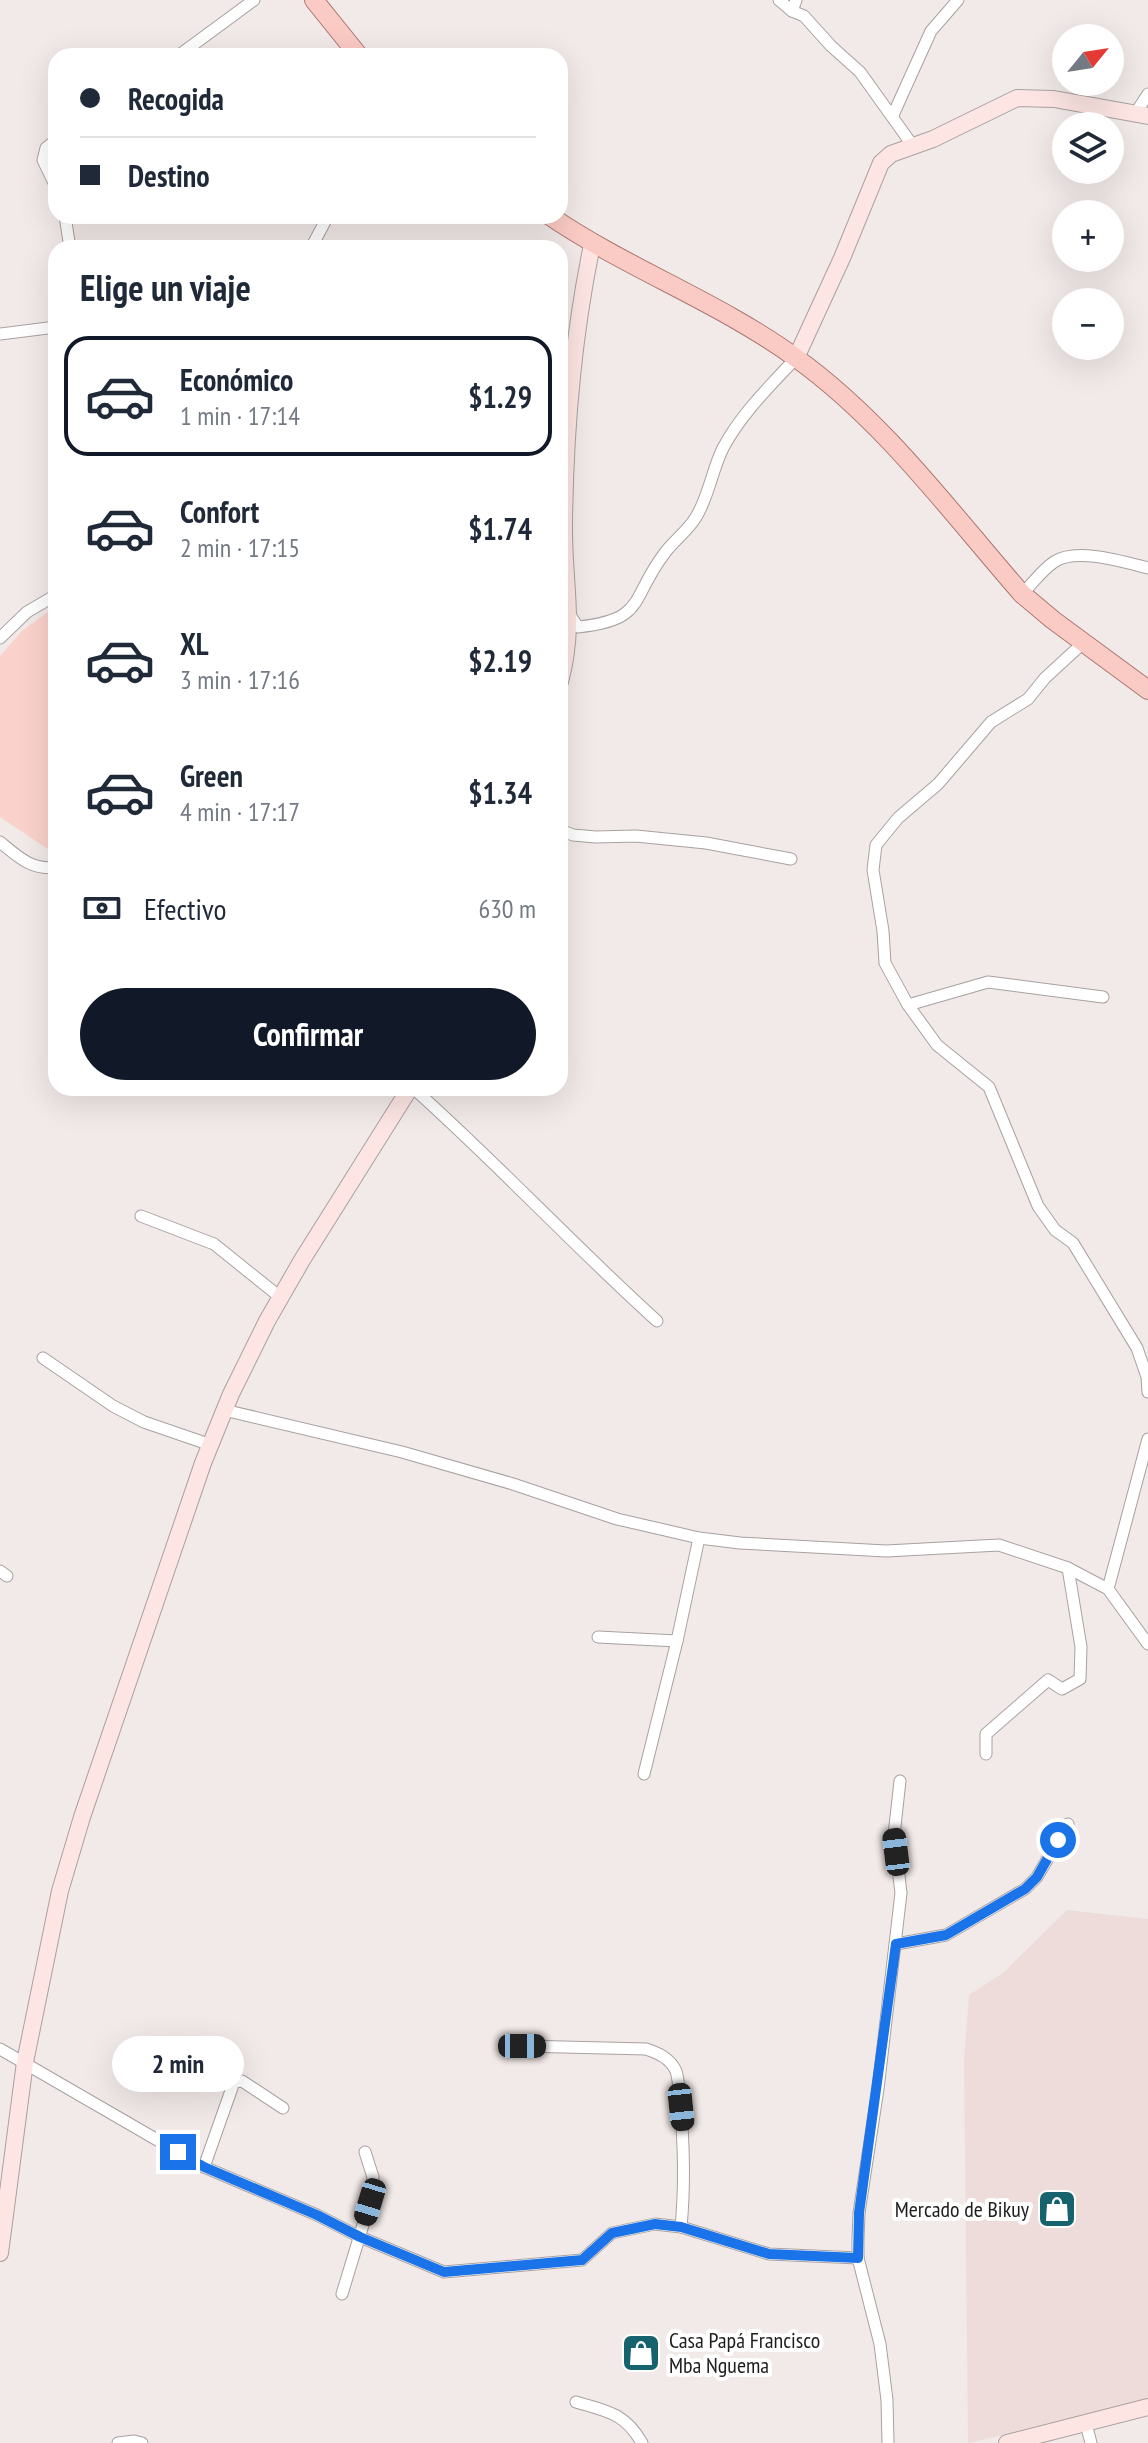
<!DOCTYPE html>
<html lang="es">
<head>
<meta charset="utf-8">
<style>
	body { margin:0; font-family:"PT Sans Narrow",sans-serif; background:#f6f6f7; color:#1f2937; height:100vh; display:flex; flex-direction:column; font-size:30px; white-space:nowrap }
	* { box-sizing:border-box; margin:0 }
	p { font-size:26px; color:#747a83 }
	.icon { flex:none; width:44px; height:44px; fill:none; stroke:currentColor; stroke-width:2; stroke-linecap:round; stroke-linejoin:round }
	.map { position:relative; flex:1; overflow:hidden }
	.sheet { position:absolute; left:48px; top:240px; width:520px; height:856px; display:flex; flex-direction:column; background:#fff; border-radius:24px; box-shadow:0 8px 32px #0002 }
	.sheet>* { flex:none }
	.guide { position:absolute; left:48px; top:48px; width:520px; height:176px; border-radius:24px; box-shadow:0 8px 32px #0002; display:grid; align-content:center; height:176px; padding:0 32px; background:#fff }
	.needle { width:52px; rotate:60deg }
	.buttons { position:absolute; left:1052px; top:24px; display:grid; gap:16px }
	.buttons a { display:grid; place-items:center; width:72px; height:72px; border-radius:50%; background:#fff; box-shadow:0 8px 32px #0002; font-size:40px }
	.end { position:absolute; width:36px; height:36px; margin:-18px; border:10px solid #1a73e8; background:#fff; box-shadow:0 0 0 4px #fff }
	.from { border-radius:50% }
	.bubble { position:absolute; height:56px; border-radius:28px; background:#fff; box-shadow:0 8px 32px #0002; font-size:26px; font-weight:700; line-height:56px; text-align:center }
	.car { position:absolute; width:24px; height:48px; margin:-24px -12px; border-radius:10px; box-shadow:0 0 6px 2px #0007; background:linear-gradient(#222 24%,#8ab4d8 0 40%,#222 0 76%,#8ab4d8 0 86%,#222 0) }
	.guide b { display:flex; align-items:center; gap:28px; height:76px; font-size:30px }
	.guide b+b { border-top:2px solid #e0e1e3 }
	.guide i { width:20px; height:20px; background:#1f2937 }
	ul { padding:0; list-style:none }
	li { display:flex; align-items:center; gap:24px; height:120px; margin:0 16px 12px; padding:0 16px; border:4px solid transparent; border-radius:24px }
	li div { flex:1 }
	li b { display:block; font-size:30px }
	li em { font-style:normal; font-weight:700 }
	li.selected { border-color:#111827 }
	li>.icon { width:72px; height:72px; stroke-width:1.5 }
	h2 { padding:0 32px; font-size:36px; line-height:96px }
	.pay { display:flex; align-items:center; gap:20px; height:88px; padding:0 32px; font-size:30px }
	.pay p { margin-inline-start:auto }
	.cta { display:flex; gap:16px; margin-top:auto; padding:16px 32px }
	.cta a { flex:1; height:92px; border-radius:48px; background:#111827; color:#fff; font-size:32px; font-weight:700; line-height:92px; text-align:center }
	.map>svg:first-child { display:block }
</style>
</head>
<body>
<div class="map">
<svg width="1148" height="2443" viewBox="0 0 1148 2443">
	<rect width="100%" height="100%" fill="#f2eae8"/>
	<path fill="#eddcda" d="M 1067,1910 L 1148,1919 L 1148,2402 L 968,2443 L 964,2061 L 969,1995 L 1003,1973 Z"/>
	<path fill="#fad2cb" d="M 56,606 L 56,849 L 51,851 L 0,817 L 0,656 L 22,631 Z"/>
	<g fill="none" stroke-linecap="round" stroke-linejoin="round">
		<defs>
			<g id="street">
				<path d="M 779,0 L 792,11"/>
				<path d="M 796,0 L 792,11 L 804,16 L 831,46 L 860,72 L 913,146"/>
				<path d="M 178,56 L 254,0"/>
				<path d="M 1135,114 L 1148,94"/>
				<path d="M 893,115 L 931,31 L 958,0"/>
				<path d="M 56,140 L 46,148 L 43,160 L 56,187"/>
				<path d="M 65,216 L 70,248"/>
				<path d="M 311,248 L 328,216"/>
				<path d="M 0,334 L 56,327"/>
				<path d="M 1022,594 C 1032,584 1042,570 1054,562 C 1076,547 1124,562 1148,568"/>
				<path d="M 570,615 L 578,627 C 646,620 630,599 664,554 C 673,541 688,531 696,517 C 709,496 712,470 723,448 C 741,414 770,386 796,358"/>
				<path d="M 0,638 L 27,612 L 56,595"/>
				<path d="M 1083,643 L 1045,678 L 1028,699 L 991,722 L 938,784 L 898,818 L 876,845 L 873,870 L 883,931 L 885,963 L 908,1005 L 937,1045 L 989,1087 L 1038,1206 L 1055,1230 L 1073,1243 L 1137,1348 L 1147,1377 L 1148,1392"/>
				<path d="M 560,830 L 573,835 L 596,837 L 636,836 L 706,843 L 791,859"/>
				<path d="M 0,842 C 17,856 32,871 56,867"/>
				<path d="M 908,1005 L 988,982 L 1103,997"/>
				<path d="M 413,1088 C 497,1163 573,1245 657,1321"/>
				<path d="M 141,1216 L 214,1244 L 280,1297"/>
				<path d="M 43,1358 L 113,1406 L 144,1422 L 211,1445"/>
				<path d="M 224,1410 L 402,1452 L 513,1484 L 617,1519 L 699,1538 L 740,1543 L 886,1551 L 999,1545 L 1068,1568 L 1081,1647 L 1080,1679 L 1062,1689 L 1048,1680 L 986,1734 L 986,1754"/>
				<path d="M 1068,1568 L 1108,1589 L 1148,1644"/>
				<path d="M 0,1571 L 7,1576"/>
				<path d="M 1108,1589 L 1148,1439"/>
				<path d="M 598,1637 L 677,1641"/>
				<path d="M 644,1774 L 677,1641 L 699,1538"/>
				<path d="M 896,1944 L 946,1935 L 1025,1889 L 1037,1877 L 1068,1824"/>
				<path d="M 522,2046 L 646,2049 C 658,2053 670,2058 676,2071 C 679,2080 679,2092 680,2102 C 684,2144 685,2185 681,2227"/>
				<path d="M 0,2049 L 204,2167 L 317,2215 L 360,2237 L 444,2272 L 582,2260 L 612,2233 L 655,2224 L 681,2227 L 769,2254 L 858,2258"/>
				<path d="M 204,2167 L 234,2082 L 242,2081 L 283,2108"/>
				<path d="M 342,2294 L 370,2202 L 373,2177 L 365,2152"/>
				<path d="M 576,2402 C 607,2411 625,2413 642,2443"/>
				<path d="M 1086,2424 L 1091,2443"/>
				<path d="M 118,2443 L 134,2441 L 142,2443"/>
				<path d="M 888,2443 L 887,2400 L 880,2344 L 858,2258 L 858,2239 L 859,2213 L 878,2089 L 901,1893 L 894,1835 L 900,1781"/>
			</g>
			<g id="secondary">
				<path d="M 796,358 L 842,258 L 881,163 L 891,154 L 933,139 L 1017,98 L 1054,99 L 1148,116"/>
				<path d="M 560,682 C 576,622 563,583 564,524 C 565,431 573,336 592,245"/>
				<path d="M 0,2253 L 25,2062 L 60,1891 L 82,1817 L 203,1463 L 231,1394 L 267,1321 L 302,1260 L 410,1088"/>
				<path d="M 1007,2443 L 1148,2407"/>
			</g>
			<g id="primary">
				<path d="M 314,0 L 359,56"/>
				<path d="M 550,216 C 628,269 719,302 796,358 C 885,422 951,513 1022,594 L 1053,620 L 1148,690"/>
			</g>
		</defs>
		<use href="#street" stroke="#a8a1a0" stroke-width="13"/>
		<use href="#secondary" stroke="#a8a1a0" stroke-width="18"/>
		<use href="#primary" stroke="#ab7870" stroke-width="20"/>
		<use href="#street" stroke="#fff" stroke-width="11"/>
		<use href="#secondary" stroke="#fce5e2" stroke-width="16"/>
		<use href="#primary" stroke="#facbc4" stroke-width="18"/>
	</g>
	<g fill="none" stroke-linecap="round" stroke-linejoin="round">
		<path stroke="#1a73e8" stroke-width="10" d="M 178,2152 L 204,2167 L 317,2215 L 360,2237 L 444,2272 L 582,2260 L 612,2233 L 655,2224 L 681,2227 L 769,2254 L 858,2258 L 859,2213 L 896,1944 L 946,1935 L 1025,1889 L 1037,1877 L 1058,1840"/>
	</g>
	<defs>
		<symbol id="shop-square" viewBox="-11 -11 22 22"><rect x="-9" y="-9" width="18" height="18" rx="4" fill="#16636d" stroke="#fff"/><path d="M-5-2.5h2.3a2.7 3.5 0 0 1 5.4 0H5L5.5 6h-11ZM-1.5-2.5h3a1.5 2.3 0 0 0-3 0Z" fill="#fff"/></symbol>
	</defs>
	<g fill-rule="evenodd">
		<use href="#shop-square" x="1035" y="2187" width="44" height="44"/>
		<use href="#shop-square" x="619" y="2331" width="44" height="44"/>
	</g>
	<g text-anchor="middle" dominant-baseline="central" stroke-width="8" stroke-linejoin="round" paint-order="stroke">
		<g font-size="22" fill="#201d1d" stroke="#fff" text-anchor="end">
			<text x="1029" y="2209">Mercado de Bikuy</text>
			<text x="669" y="2340" text-anchor="start">Casa Papá Francisco<tspan x="669" dy="25">Mba Nguema</tspan></text>
		</g>
	</g>
</svg>
<div class="buttons">
<a><svg class="needle" viewBox="-14 -14 28 28"><path d="M0-13l5 13h-10z" fill="#e53935"/><path d="M0 13l5-13h-10z" fill="#747a83"/></svg></a>
<a><svg class="icon" aria-label="layers" viewBox="0 0 24 24"><path d="M12 4l9 5-9 5-9-5zM3 14l9 5 9-5"/></svg></a>
<a>+</a>
<a>−</a>
</div>
<i class="end from" style="left:1058px;top:1840px"></i>
<i class="end" style="left:178px;top:2152px"></i>
<div class="bubble" style="left:112px;top:2036px;width:132px">2 min</div>
<i class="car" style="left:896px;top:1852px;rotate:353deg"></i>
<i class="car" style="left:522px;top:2046px;rotate:90deg"></i>
<i class="car" style="left:681px;top:2107px;rotate:174deg"></i>
<i class="car" style="left:370px;top:2202px;rotate:197deg"></i>
<div class="guide">
<b><i class="from"></i>Recogida</b>
<b><i></i>Destino</b>
</div>
<section class="sheet">
<h2>Elige un viaje</h2>
<ul>
<li class="selected"><svg class="icon" aria-label="car" viewBox="0 0 24 24"><path d="M5 17H2v-5l4-1 3-4h7l3 4 3 1v5h-3M9 17h6M6 11h13"/><circle cx="7" cy="17" r="2"/><circle cx="17" cy="17" r="2"/></svg><div><b>Económico</b><p>1 min · 17:14</p></div><em>$1.29</em></li>
<li><svg class="icon" aria-label="car" viewBox="0 0 24 24"><path d="M5 17H2v-5l4-1 3-4h7l3 4 3 1v5h-3M9 17h6M6 11h13"/><circle cx="7" cy="17" r="2"/><circle cx="17" cy="17" r="2"/></svg><div><b>Confort</b><p>2 min · 17:15</p></div><em>$1.74</em></li>
<li><svg class="icon" aria-label="car" viewBox="0 0 24 24"><path d="M5 17H2v-5l4-1 3-4h7l3 4 3 1v5h-3M9 17h6M6 11h13"/><circle cx="7" cy="17" r="2"/><circle cx="17" cy="17" r="2"/></svg><div><b>XL</b><p>3 min · 17:16</p></div><em>$2.19</em></li>
<li><svg class="icon" aria-label="car" viewBox="0 0 24 24"><path d="M5 17H2v-5l4-1 3-4h7l3 4 3 1v5h-3M9 17h6M6 11h13"/><circle cx="7" cy="17" r="2"/><circle cx="17" cy="17" r="2"/></svg><div><b>Green</b><p>4 min · 17:17</p></div><em>$1.34</em></li>
</ul>
<div class="pay"><svg class="icon" aria-label="cash" viewBox="0 0 24 24"><path d="M3 7h18v10H3z"/><circle cx="12" cy="12" r="2"/></svg>Efectivo<p>630 m</p></div>
<div class="cta"><a>Confirmar</a></div>
</section>
</div>
</body>
</html>
